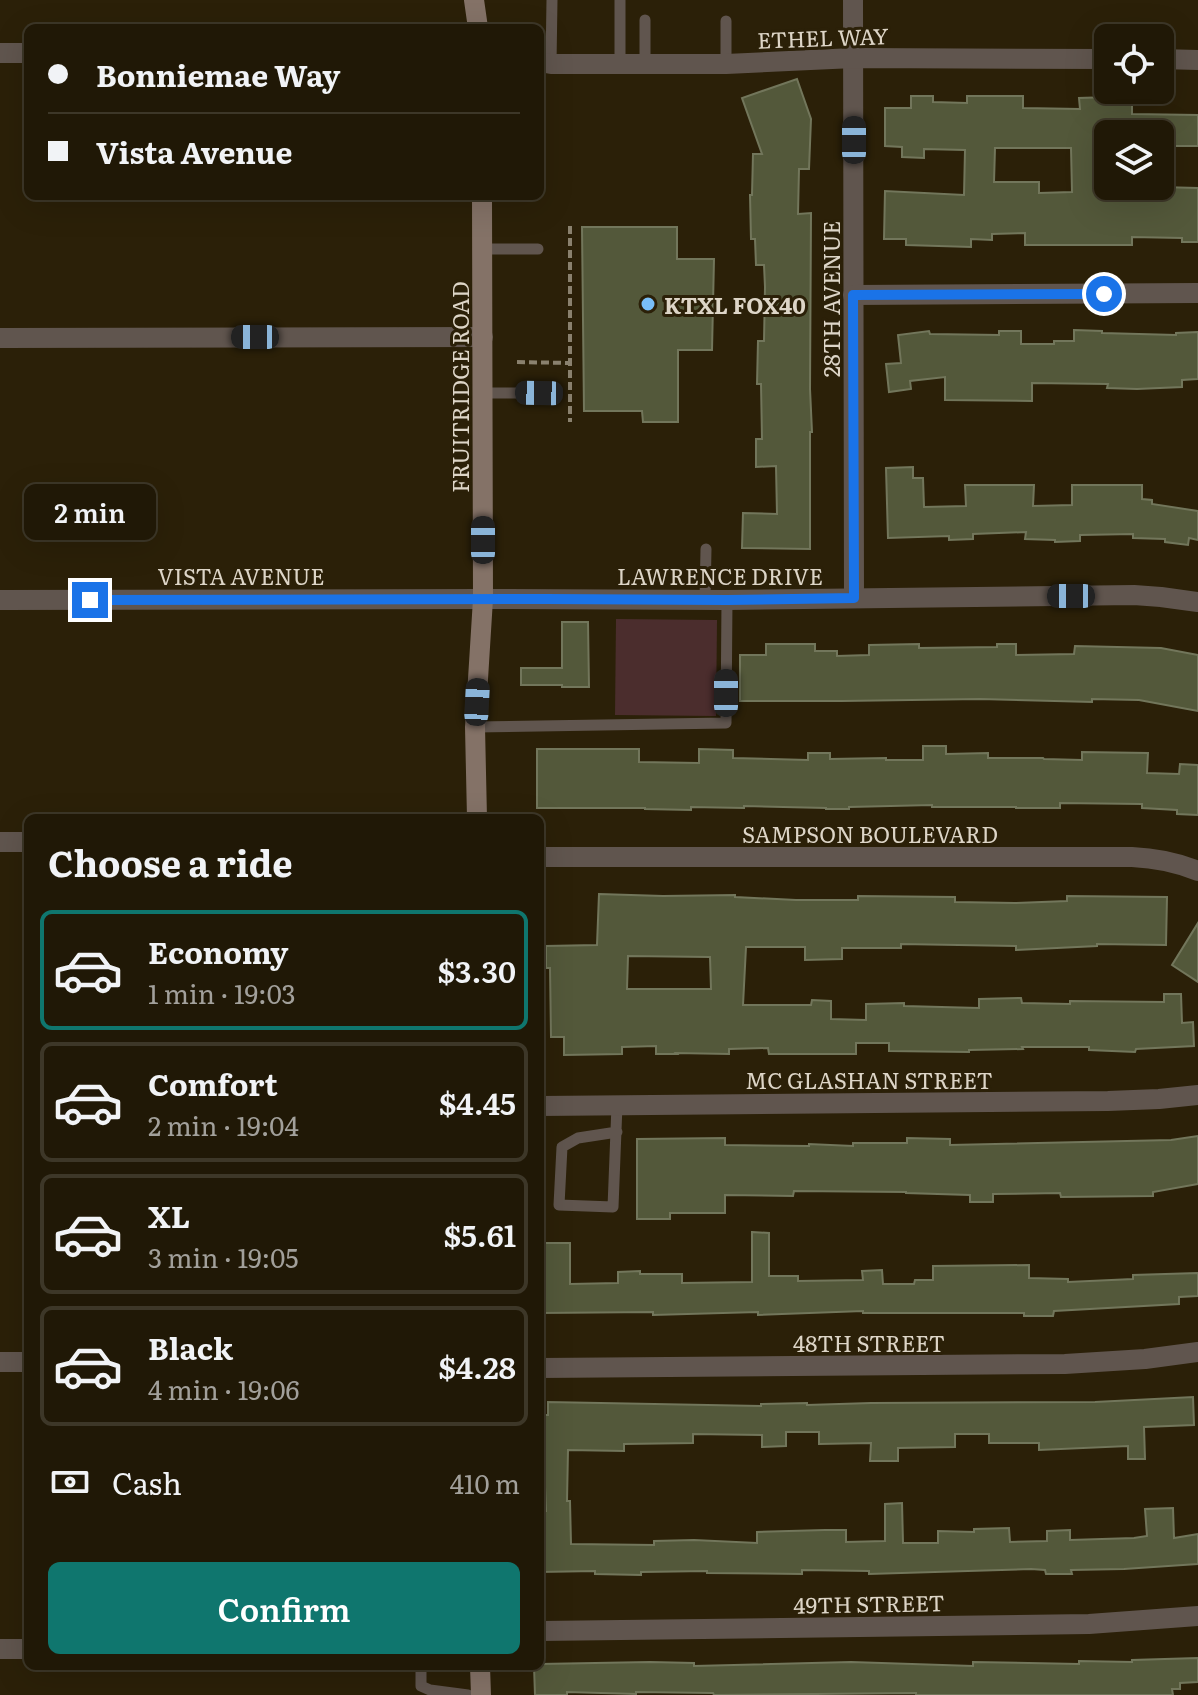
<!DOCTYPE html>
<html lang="en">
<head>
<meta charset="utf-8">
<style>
	body { margin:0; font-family:Literata,serif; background:#2d2514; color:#f1f3f6; height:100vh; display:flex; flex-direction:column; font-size:30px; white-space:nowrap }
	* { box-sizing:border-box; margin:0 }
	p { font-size:26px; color:#a2a09b }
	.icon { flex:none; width:44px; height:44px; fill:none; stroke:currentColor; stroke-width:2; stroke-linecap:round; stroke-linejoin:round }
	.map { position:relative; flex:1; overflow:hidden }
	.side { position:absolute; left:24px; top:814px; width:520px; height:856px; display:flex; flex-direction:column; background:#201806; border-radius:12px; box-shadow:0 8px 32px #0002,0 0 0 2px #3d3728 }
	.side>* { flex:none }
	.banner { position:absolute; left:24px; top:24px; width:520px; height:176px; border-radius:12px; box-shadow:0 8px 32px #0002,0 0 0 2px #3d3728; display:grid; align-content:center; height:176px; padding:0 24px; background:#201806 }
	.fabs { position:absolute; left:1094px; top:24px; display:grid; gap:16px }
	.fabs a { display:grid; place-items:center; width:80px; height:80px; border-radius:12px; background:#201806; box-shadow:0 8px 32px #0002,0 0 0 2px #3d3728; font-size:40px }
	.end { position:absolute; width:36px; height:36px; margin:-18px; border:10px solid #1a73e8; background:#fff; box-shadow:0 0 0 4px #fff }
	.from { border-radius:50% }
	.bubble { position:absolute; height:56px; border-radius:12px; background:#201806; box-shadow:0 8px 32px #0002,0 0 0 2px #3d3728; font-size:26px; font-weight:600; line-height:56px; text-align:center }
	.car { position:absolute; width:24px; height:48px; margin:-24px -12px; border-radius:10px; box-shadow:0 0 6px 2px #0007; background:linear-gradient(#222 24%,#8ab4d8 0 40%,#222 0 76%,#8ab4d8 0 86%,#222 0) }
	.banner b { display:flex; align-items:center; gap:28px; height:76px; font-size:30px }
	.banner b+b { border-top:2px solid #3d3728 }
	.banner i { width:20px; height:20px; background:#f1f3f6 }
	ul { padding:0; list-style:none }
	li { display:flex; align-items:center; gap:24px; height:120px; margin:0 16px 12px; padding:0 8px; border:4px solid #3d3728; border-radius:12px }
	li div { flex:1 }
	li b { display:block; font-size:30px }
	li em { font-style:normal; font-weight:600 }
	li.selected { border-color:#0f766e }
	li>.icon { width:72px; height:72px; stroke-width:1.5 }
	h2 { padding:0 24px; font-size:36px; line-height:96px }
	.pay { display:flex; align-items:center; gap:20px; height:88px; padding:0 24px; font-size:30px }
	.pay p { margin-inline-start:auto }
	.action { display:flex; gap:16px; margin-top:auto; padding:16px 24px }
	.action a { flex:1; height:92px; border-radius:12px; background:#0f766e; color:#fff; font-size:32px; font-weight:600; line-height:92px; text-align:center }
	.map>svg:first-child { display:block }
</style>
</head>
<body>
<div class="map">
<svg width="1198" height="1695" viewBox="0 0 1198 1695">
	<rect width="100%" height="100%" fill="#2b2008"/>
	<path fill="#4b2d2d" d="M 616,619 L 717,620 L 716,716 L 615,715 Z"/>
	<g fill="#53583a" stroke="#72765b" stroke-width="2" fill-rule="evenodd">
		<path d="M 797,79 L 811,119 L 809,169 L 799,169 L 798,214 L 811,213 L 810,389 L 812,432 L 810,432 L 810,549 L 742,548 L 743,513 L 777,514 L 776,466 L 756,467 L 756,439 L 762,439 L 761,384 L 757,384 L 758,341 L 764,341 L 765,287 L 764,265 L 756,265 L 755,239 L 751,239 L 750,195 L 752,195 L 753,154 L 762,154 L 742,98 Z"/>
		<path d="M 1110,94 L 1132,95 L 1132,114 L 1198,115 L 1198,146 L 1164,146 L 1164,134 L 1097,134 L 1100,188 L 1161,190 L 1161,187 L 1198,188 L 1198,242 L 1182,242 L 1182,238 L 1132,237 L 1132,245 L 1025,245 L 1025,233 L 992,234 L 992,240 L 971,239 L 971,247 L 906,245 L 906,239 L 884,239 L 885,191 L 964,195 L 965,150 L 924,149 L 924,158 L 902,157 L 902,147 L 885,146 L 885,108 L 911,108 L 911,96 L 933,96 L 933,102 L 967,103 L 967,96 L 1023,96 L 1023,108 L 1080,109 L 1079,98 L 1110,97 ZM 995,148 L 1071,148 L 1072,192 L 1039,193 L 1039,182 L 994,182 Z"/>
		<path d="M 582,227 L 677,227 L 677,259 L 714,259 L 712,350 L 678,350 L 678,422 L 643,422 L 642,411 L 584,411 Z"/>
		<path d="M 1074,330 L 1102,331 L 1102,333 L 1176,335 L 1176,333 L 1198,332 L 1198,379 L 1182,380 L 1182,387 L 1137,389 L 1107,388 L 1108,384 L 1032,383 L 1032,401 L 945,400 L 945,377 L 910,381 L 911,389 L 889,392 L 886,364 L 901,363 L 898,335 L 929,331 L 930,334 L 999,335 L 999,331 L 1021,331 L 1021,344 L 1054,344 L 1054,341 L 1074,341 Z"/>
		<path d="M 913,467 L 913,478 L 923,478 L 924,507 L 966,506 L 965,485 L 1034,485 L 1033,506 L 1072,505 L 1072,485 L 1142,485 L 1142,499 L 1152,500 L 1152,504 L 1198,511 L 1198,540 L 1189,538 L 1188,545 L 1165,542 L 1165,539 L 1133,538 L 1133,534 L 1080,535 L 1080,541 L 1055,542 L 1055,540 L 1025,539 L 1026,532 L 973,534 L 973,539 L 949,540 L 949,536 L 888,538 L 886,468 Z"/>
		<path d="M 562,622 L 588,622 L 589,687 L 562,687 L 562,685 L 521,685 L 521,668 L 562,668 Z"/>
		<path d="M 766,644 L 815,644 L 815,651 L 837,651 L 837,656 L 869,655 L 869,645 L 919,644 L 919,648 L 997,647 L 997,644 L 1016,644 L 1016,655 L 1074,654 L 1075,646 L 1161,648 L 1198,655 L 1198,711 L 1139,700 L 1092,699 L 1092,702 L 980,699 L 842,701 L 740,701 L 740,655 L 766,655 Z"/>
		<path d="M 923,746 L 946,746 L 946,754 L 988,753 L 988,758 L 1043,758 L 1044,759 L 1082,760 L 1082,752 L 1148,753 L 1147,773 L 1179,774 L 1180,764 L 1198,765 L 1198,815 L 1177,814 L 1177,810 L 1142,808 L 1142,804 L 1060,803 L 1060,808 L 1016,808 L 1016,807 L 932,807 L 932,805 L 849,807 L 849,809 L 826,809 L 826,808 L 744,806 L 744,808 L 691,807 L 691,810 L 645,809 L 645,808 L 537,808 L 537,749 L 639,749 L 639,762 L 699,763 L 699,749 L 733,750 L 733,758 L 808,760 L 808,753 L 830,753 L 830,759 L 886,758 L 886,760 L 923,760 Z"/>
		<path d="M 599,894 L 663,896 L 735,895 L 735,897 L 796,900 L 858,900 L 858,896 L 955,897 L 955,902 L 1015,903 L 1067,901 L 1067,896 L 1167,897 L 1166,945 L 1097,944 L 1097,946 L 1016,950 L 1016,946 L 901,944 L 901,948 L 842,948 L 842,959 L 805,960 L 805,947 L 746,947 L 743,1005 L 811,1005 L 812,1000 L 831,1001 L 831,1019 L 866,1020 L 866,1004 L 904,1003 L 904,1006 L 979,1008 L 979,999 L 1021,998 L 1022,1003 L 1070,1004 L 1070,1001 L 1164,1002 L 1164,994 L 1181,994 L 1182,1023 L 1193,1022 L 1194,1046 L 1136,1049 L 1135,1052 L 1089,1050 L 1089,1047 L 1022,1047 L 1023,1049 L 969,1050 L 969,1052 L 889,1051 L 889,1043 L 856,1043 L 856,1054 L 769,1054 L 768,1048 L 729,1049 L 729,1054 L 676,1053 L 677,1054 L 656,1054 L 656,1046 L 622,1047 L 622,1054 L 564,1055 L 564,1037 L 551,1037 L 550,968 L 546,968 L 546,946 L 597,945 ZM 628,956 L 710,957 L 711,989 L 627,989 Z"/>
		<path d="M 1198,923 L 1198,982 L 1172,965 Z"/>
		<path d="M 1198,1136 L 1198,1184 L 1153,1192 L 1153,1196 L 1061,1197 L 1060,1193 L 993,1194 L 993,1202 L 970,1202 L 970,1195 L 906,1193 L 906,1192 L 794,1191 L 793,1196 L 725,1195 L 725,1213 L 670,1213 L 670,1219 L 637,1219 L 637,1139 L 725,1138 L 725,1145 L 809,1146 L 809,1144 L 853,1146 L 853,1143 L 907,1143 L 907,1138 L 950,1139 L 950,1145 L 1171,1140 Z"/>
		<path d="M 752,1232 L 769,1233 L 769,1276 L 798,1276 L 798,1281 L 863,1280 L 862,1271 L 882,1270 L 883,1284 L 914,1284 L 915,1280 L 933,1280 L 933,1266 L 1029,1265 L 1029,1278 L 1068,1279 L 1068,1282 L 1133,1279 L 1133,1275 L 1198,1273 L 1198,1296 L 1179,1297 L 1179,1304 L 1054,1311 L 1053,1316 L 1024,1316 L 1024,1313 L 863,1313 L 863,1311 L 758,1315 L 758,1312 L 653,1315 L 653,1312 L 540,1313 L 540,1253 L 545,1253 L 545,1243 L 570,1243 L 570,1284 L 618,1283 L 618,1272 L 640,1271 L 640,1274 L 682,1274 L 682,1283 L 752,1282 Z"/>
		<path d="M 1193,1397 L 1194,1425 L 1144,1427 L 1145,1459 L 1128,1459 L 1128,1446 L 1039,1450 L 1039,1443 L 989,1443 L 989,1434 L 955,1434 L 955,1447 L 898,1448 L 898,1461 L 870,1461 L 871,1443 L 819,1444 L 819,1432 L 786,1432 L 786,1446 L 762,1447 L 762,1435 L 693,1434 L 693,1443 L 624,1444 L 624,1451 L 568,1450 L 567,1501 L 570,1501 L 571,1544 L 654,1545 L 654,1541 L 694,1540 L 757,1543 L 757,1532 L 825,1530 L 846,1530 L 846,1542 L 885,1541 L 885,1504 L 902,1503 L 903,1543 L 938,1543 L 938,1531 L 974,1532 L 974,1529 L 1009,1528 L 1010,1542 L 1047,1541 L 1047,1531 L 1070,1530 L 1070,1540 L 1134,1538 L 1147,1536 L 1145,1509 L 1173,1508 L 1174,1538 L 1198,1534 L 1198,1564 L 1124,1569 L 1071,1570 L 1072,1574 L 1046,1574 L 1045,1570 L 1031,1569 L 869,1574 L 869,1571 L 802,1570 L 802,1574 L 707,1573 L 707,1571 L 641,1572 L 641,1575 L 595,1574 L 595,1571 L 540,1572 L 540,1511 L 546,1511 L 544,1462 L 540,1462 L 540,1415 L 548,1415 L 548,1402 L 761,1406 L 761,1404 L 807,1403 L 807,1405 L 871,1403 L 1095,1402 Z"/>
		<path d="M 1198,1658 L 1198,1682 L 1180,1683 L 1180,1689 L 1172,1689 L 1173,1695 L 916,1695 L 916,1693 L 714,1695 L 713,1693 L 636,1692 L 636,1694 L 567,1692 L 567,1695 L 535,1695 L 534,1666 L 540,1666 L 540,1664 L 650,1662 L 694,1663 L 694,1666 L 851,1662 L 973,1666 L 973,1662 L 1079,1664 L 1079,1661 L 1132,1662 L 1132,1660 Z"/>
	</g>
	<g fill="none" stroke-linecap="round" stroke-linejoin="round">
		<g stroke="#8a816e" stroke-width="4" stroke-dasharray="8 4" stroke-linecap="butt">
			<path d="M 570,226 L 570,422"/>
			<path d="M 517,362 L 570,363"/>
		</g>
		<g stroke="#60554e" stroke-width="11">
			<path d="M 620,0 L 620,63"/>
			<path d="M 645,20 L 645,64"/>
			<path d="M 726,21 L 726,64"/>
			<path d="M 551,64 L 552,0"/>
			<path d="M 483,249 L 538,249"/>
			<path d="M 483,393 L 539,393"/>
			<path d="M 705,599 L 706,549"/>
			<path d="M 475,727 L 726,723 L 727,600"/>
			<path d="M 617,1132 L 578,1138 L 562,1147 L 559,1205 L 613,1207 L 617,1105"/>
			<path d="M 421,1666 L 421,1686 L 430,1690 L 468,1695"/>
		</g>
		<g stroke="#60554e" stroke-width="20">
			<path d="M 853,0 L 854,598"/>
			<path d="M 0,53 L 28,53"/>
			<path d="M 1160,59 L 1198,60"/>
			<path d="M 540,62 L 551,64 L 726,64 L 854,58 L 1108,59"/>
			<path d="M 853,295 L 1198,293"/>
			<path d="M 0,338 L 483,337"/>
			<path d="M 0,600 L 483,599 L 727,600 L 1134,595 L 1161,597 L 1198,602"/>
			<path d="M 540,857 L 1132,857 C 1155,858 1176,862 1198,871"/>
			<path d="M 540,1106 L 1108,1101 L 1159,1099 L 1198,1095"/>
			<path d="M 0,1362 L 28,1362"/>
			<path d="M 540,1368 L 1065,1364 L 1145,1359 L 1198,1352"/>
			<path d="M 540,1631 L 1089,1624 L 1198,1616"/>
			<path d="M 0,1649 L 28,1649"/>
		</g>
		<path stroke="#60554e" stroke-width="20" d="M 0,842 L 28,842"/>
		<g stroke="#847267" stroke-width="20">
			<path d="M 474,0 L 478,28"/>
			<path d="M 477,818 L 475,727 L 483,599 L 482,196"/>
			<path d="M 480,1666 L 481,1695"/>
		</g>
	</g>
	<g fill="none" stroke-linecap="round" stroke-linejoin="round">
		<path stroke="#1a73e8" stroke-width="10" d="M 90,600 L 546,599 L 727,600 L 854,598 L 853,295 L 1104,294"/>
	</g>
	<circle fill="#79bff8" stroke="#2b2008" stroke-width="3" cx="648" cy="304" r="8"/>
	<g text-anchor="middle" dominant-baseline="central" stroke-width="6" stroke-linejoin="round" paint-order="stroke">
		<g font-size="22" fill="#ddd5c7" stroke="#2b2008">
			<text transform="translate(823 37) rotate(-2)">ETHEL WAY</text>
			<text transform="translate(830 299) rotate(-90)">28TH AVENUE</text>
			<text transform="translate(459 387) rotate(-90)">FRUITRIDGE ROAD</text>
			<text x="241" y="575">VISTA AVENUE</text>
			<text x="720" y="575">LAWRENCE DRIVE</text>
			<text x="870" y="833">SAMPSON BOULEVARD</text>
			<text x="869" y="1079">MC GLASHAN STREET</text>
			<text x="869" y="1342">48TH STREET</text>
			<text transform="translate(869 1603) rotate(-1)">49TH STREET</text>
		</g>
		<g font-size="22" font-weight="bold" fill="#ddd5c7" stroke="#2b2008" text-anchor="start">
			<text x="664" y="304">KTXL FOX40</text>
		</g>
	</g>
</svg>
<div class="fabs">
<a><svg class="icon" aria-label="locate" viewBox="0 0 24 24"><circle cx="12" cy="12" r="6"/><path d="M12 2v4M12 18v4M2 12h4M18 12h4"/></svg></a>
<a><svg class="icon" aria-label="layers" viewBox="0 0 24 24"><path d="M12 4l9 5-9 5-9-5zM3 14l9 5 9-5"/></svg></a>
</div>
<i class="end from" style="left:1104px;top:294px"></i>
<i class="end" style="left:90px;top:600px"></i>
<div class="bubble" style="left:24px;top:484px;width:132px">2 min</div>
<i class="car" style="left:854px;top:140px;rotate:0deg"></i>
<i class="car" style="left:255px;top:337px;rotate:270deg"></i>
<i class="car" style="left:539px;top:393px;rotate:271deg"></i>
<i class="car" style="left:483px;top:540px;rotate:0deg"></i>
<i class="car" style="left:1071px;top:596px;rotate:270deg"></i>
<i class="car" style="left:726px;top:693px;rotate:0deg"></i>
<i class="car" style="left:477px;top:702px;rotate:3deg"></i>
<div class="banner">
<b><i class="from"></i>Bonniemae Way</b>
<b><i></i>Vista Avenue</b>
</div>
<section class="side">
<h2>Choose a ride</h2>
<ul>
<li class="selected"><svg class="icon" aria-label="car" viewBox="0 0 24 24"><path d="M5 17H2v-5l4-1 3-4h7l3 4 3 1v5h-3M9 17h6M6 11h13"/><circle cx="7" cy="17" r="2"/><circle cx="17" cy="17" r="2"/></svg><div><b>Economy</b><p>1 min · 19:03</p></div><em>$3.30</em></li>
<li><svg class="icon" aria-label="car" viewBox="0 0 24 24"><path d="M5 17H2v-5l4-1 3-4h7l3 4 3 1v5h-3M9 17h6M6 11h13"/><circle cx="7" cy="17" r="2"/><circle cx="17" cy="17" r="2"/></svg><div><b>Comfort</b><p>2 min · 19:04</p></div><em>$4.45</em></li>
<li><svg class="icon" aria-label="car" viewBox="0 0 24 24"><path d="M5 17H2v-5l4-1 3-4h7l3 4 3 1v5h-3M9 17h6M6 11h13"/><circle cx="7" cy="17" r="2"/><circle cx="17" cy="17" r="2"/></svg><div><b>XL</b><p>3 min · 19:05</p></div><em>$5.61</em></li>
<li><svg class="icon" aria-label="car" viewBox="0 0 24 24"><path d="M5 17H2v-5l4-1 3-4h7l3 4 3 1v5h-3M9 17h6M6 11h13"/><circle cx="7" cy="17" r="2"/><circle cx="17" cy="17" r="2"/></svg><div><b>Black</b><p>4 min · 19:06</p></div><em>$4.28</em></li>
</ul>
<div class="pay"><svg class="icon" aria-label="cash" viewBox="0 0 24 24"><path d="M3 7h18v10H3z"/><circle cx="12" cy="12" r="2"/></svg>Cash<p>410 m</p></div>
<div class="action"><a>Confirm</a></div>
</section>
</div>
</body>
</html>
